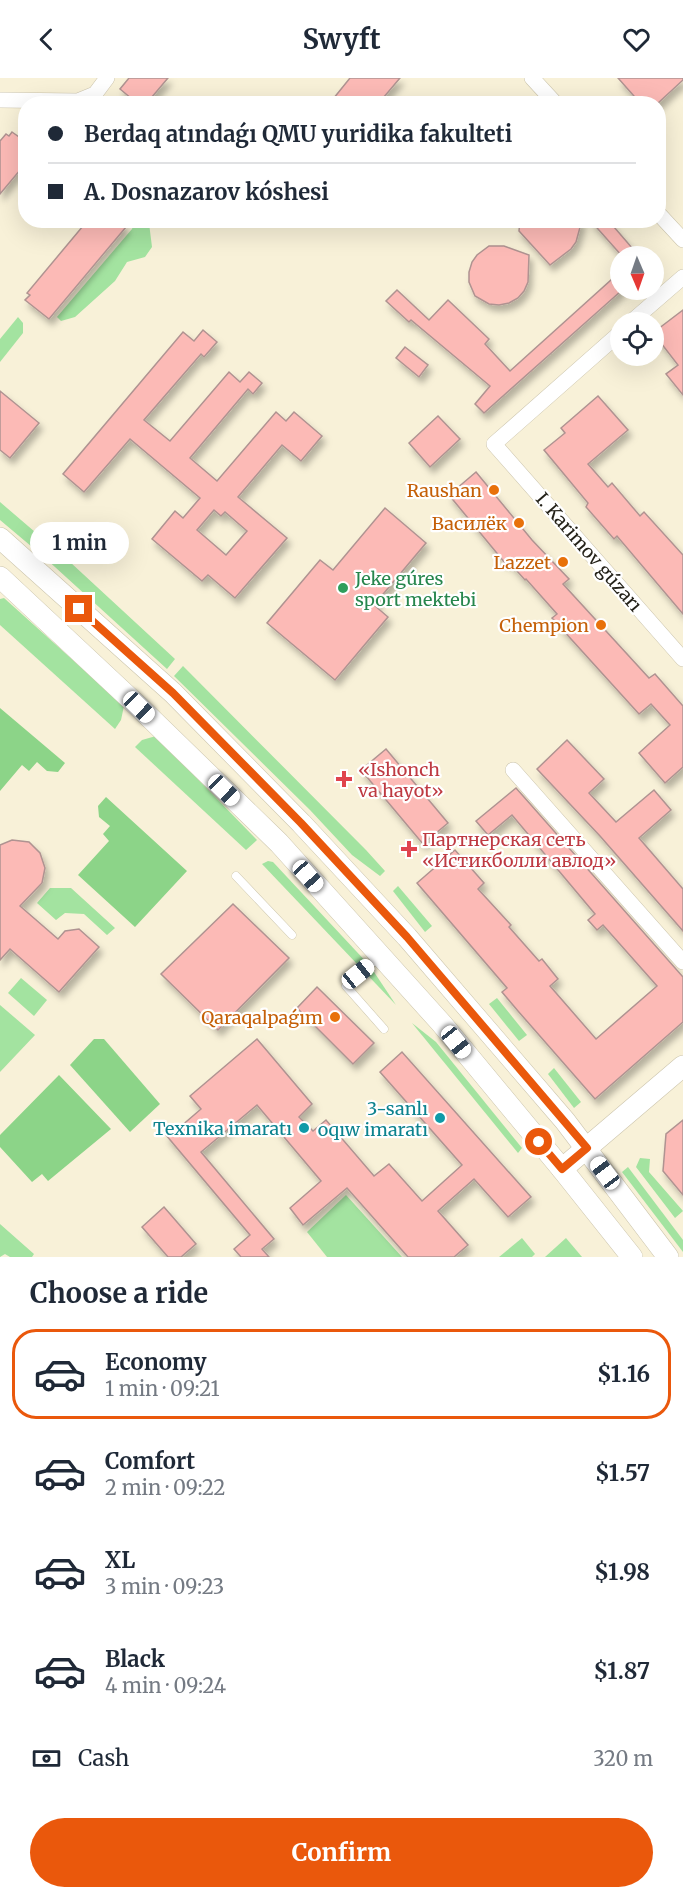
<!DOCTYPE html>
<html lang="en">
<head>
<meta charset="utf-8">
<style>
	body { margin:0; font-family:Merriweather,serif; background:#f6f6f7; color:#1f2937; height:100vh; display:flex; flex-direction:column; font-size:22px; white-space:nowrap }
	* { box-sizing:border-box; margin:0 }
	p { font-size:20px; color:#747a83 }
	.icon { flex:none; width:33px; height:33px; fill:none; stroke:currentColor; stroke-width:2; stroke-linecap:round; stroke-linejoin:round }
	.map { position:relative; height:1179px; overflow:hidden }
	.details { display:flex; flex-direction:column; background:#fff; flex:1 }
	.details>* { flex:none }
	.guide { position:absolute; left:18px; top:18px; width:648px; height:132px; border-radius:24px; box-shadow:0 6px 24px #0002; display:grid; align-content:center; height:132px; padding:0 30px; background:#fff }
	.needle { width:39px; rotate:178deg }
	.tools { position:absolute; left:610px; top:168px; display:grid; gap:12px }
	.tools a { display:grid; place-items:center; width:54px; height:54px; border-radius:50%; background:#fff; box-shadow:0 6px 24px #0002; font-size:30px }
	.end { position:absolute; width:27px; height:27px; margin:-14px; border:8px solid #ea580c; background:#fff; box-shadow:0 0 0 3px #fff }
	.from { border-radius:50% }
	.bubble { position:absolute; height:42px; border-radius:21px; background:#fff; box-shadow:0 6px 24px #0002; font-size:20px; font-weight:700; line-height:42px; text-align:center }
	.car { position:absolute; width:18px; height:36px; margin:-18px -9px; border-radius:8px; box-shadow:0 0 4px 2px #0007; background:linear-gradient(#fff 24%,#345 0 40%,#fff 0 76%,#345 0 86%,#fff 0) }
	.guide b { display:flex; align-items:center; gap:21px; height:57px; font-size:22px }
	.guide b+b { border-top:2px solid #e0e1e3 }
	.guide i { width:15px; height:15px; background:#1f2937 }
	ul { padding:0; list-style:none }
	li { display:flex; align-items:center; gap:18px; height:90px; margin:0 12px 9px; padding:0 18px; border:3px solid transparent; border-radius:24px }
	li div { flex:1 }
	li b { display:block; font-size:22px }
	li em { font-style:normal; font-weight:700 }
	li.current { border-color:#ea580c }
	li>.icon { width:54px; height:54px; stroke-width:1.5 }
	h2 { padding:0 30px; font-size:27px; line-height:72px }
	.pay { display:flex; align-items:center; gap:15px; height:66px; padding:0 30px; font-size:22px }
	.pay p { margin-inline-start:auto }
	.action { display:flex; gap:12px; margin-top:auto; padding:12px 30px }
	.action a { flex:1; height:69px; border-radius:36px; background:#ea580c; color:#fff; font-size:24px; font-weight:700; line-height:69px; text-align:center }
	header { display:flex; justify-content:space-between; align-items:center; height:78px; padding:0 30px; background:#fff; font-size:27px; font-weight:700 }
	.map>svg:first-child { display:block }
</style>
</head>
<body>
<header><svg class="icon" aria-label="back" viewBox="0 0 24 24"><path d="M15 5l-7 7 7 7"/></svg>Swyft<svg class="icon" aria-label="heart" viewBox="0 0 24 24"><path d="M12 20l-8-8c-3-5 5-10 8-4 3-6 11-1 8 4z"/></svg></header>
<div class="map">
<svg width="683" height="1179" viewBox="0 0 683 1179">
	<defs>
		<filter id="shadow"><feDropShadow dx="3.5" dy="6" stdDeviation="3" flood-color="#0004"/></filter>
	</defs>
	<rect width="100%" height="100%" fill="#f8f1d8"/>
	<g fill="#a3e3a0">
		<path d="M 135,143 L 146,143 L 149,145 L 152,169 L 145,179 L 127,184 L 115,203 L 75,239 L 61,243 L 57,239 L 132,151 Z"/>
		<path d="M 18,239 L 23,245 L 23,255 L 0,284 L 0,261 Z"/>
		<path d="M 0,424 L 70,484 L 175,581 L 167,591 L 44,479 L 0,442 Z"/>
		<path d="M 4,520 L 124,628 L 121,642 L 115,651 L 0,547 L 0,521 Z"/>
		<path d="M 183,588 L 366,772 L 385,793 L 380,798 L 352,777 L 310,732 L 174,598 Z"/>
		<path d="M 156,658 L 257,762 L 246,772 L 135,669 L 142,662 Z"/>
		<path d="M 268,783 L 273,784 L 370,888 L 396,927 L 262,786 Z"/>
		<path d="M 398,808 L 432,848 L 425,854 L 393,813 Z"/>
		<path d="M 50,810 L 71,810 L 115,850 L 107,857 L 84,836 L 65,835 L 56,842 L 37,825 Z"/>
		<path d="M 21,900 L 47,922 L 34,938 L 8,915 Z"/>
		<path d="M 497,920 L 527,957 L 519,963 L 489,926 Z"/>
		<path d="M 0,927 L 35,957 L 0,994 Z"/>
		<path d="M 412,945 L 436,964 L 522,1070 L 518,1075 Z"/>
		<path d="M 554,990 L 581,1024 L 574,1030 L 548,996 Z"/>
		<path d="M 640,1080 L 650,1081 L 649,1094 L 683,1133 L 675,1140 L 636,1089 Z"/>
		<path d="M 628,1089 L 683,1162 L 683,1174 L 622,1094 Z"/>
		<path d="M 346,1117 L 402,1179 L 327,1179 L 307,1154 Z"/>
		<path d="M 0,1146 L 34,1176 L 32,1179 L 10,1179 L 5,1176 L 0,1179 Z"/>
		<path d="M 522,1160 L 535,1176 L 532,1179 L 499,1179 Z"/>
		<path d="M 566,1160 L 582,1179 L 545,1179 Z"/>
	</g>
	<g fill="#8cd488">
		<path d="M 0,630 L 65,685 L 58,694 L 47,693 L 37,684 L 29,693 L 22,687 L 0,713 Z"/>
		<path d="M 106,719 L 187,793 L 135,849 L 78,797 L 109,763 L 103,756 L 110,748 L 99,739 L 98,728 Z"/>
		<path d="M 94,961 L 104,961 L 160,1026 L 130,1054 L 70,987 Z"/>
		<path d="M 59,997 L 111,1051 L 48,1103 L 42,1096 L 32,1104 L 0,1069 L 0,1057 Z"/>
	</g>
	<g fill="#fcbab6" stroke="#af9391" stroke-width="1.5" fill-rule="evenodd" filter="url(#shadow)">
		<path d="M 129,0 L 168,0 L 146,26 L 138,26 L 120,11 Z"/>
		<path d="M 350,0 L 400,0 L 378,26 L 329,26 Z"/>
		<path d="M 618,0 L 683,0 L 683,2 L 657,26 L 641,26 Z"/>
		<path d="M 12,54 L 26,64 L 26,85 L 0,116 L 0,63 L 6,56 L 9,58 Z"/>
		<path d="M 88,142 L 118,142 L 126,149 L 49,241 L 25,222 L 30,217 L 27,215 Z"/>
		<path d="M 520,142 L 582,142 L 576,164 L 571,171 L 550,187 L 519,153 Z"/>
		<path d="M 590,142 L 608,142 L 639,178 L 622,178 Z"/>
		<path d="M 489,168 L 504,168 L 529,177 L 528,204 L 524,213 L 518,220 L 509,225 L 499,227 L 489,226 L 475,218 L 469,204 L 469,194 L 472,184 L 477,177 Z"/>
		<path d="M 621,193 L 621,213 L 484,335 L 475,326 L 490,308 L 411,242 L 409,244 L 386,223 L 397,212 L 429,242 L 448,222 L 489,261 L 485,266 L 510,293 Z"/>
		<path d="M 683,232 L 683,317 L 666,296 L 678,287 L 654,256 L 654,254 Z"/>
		<path d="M 203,252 L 217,264 L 204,279 L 201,276 L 144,342 L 170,363 L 229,294 L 240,304 L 249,294 L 262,305 L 253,316 L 248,311 L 190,380 L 217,403 L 276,334 L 286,343 L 294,334 L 322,358 L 301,383 L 282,367 L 238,419 L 287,460 L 235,520 L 208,497 L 202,503 L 152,461 L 175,433 L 183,440 L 200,420 L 130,361 L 84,414 L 63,396 L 183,254 L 194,263 ZM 214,432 L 221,438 L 225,434 L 247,453 L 226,477 L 197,452 Z"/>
		<path d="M 405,269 L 428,287 L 419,299 L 396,280 Z"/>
		<path d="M 0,313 L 39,345 L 10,380 L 0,372 Z"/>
		<path d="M 598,318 L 628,352 L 588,386 L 608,409 L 612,405 L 640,438 L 644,434 L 683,477 L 683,536 L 617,458 L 614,461 L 586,429 L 588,425 L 544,372 L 565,355 L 561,350 Z"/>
		<path d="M 438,338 L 460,361 L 430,389 L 409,365 Z"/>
		<path d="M 476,394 L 532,462 L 569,501 L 563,506 L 649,600 L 655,596 L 683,628 L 683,689 L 665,705 L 639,675 L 670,647 L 651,626 L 639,636 L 552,540 L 557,536 L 526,501 L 525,502 L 508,483 L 505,485 L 449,417 Z"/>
		<path d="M 385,430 L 426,465 L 374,527 L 388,539 L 335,602 L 267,545 L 320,482 L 333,492 Z"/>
		<path d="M 567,662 L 604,701 L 589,715 L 616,744 L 654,712 L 671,732 L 639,760 L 683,811 L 683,853 L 600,758 L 537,691 Z"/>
		<path d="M 386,671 L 448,745 L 423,766 L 361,692 Z"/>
		<path d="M 516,710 L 683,899 L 683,944 L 595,1021 L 518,933 L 502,914 L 507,910 L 417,805 L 455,772 L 484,805 L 478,811 L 511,847 L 509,849 L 539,883 L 542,881 L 558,901 L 550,908 L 596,961 L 657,908 L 603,847 L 597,852 L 588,842 L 595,836 L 512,737 L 488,757 L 476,743 Z"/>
		<path d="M 12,762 L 29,764 L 40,775 L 45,790 L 42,805 L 20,828 L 58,861 L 65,853 L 79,851 L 99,869 L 59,914 L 10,871 L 0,882 L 0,767 Z"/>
		<path d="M 233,826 L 289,880 L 218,952 L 161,896 Z"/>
		<path d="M 317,909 L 374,965 L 353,986 L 297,930 Z"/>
		<path d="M 257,961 L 312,1026 L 299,1039 L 313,1053 L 326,1042 L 374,1098 L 389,1086 L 422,1123 L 462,1087 L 380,994 L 402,974 L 531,1119 L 508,1139 L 474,1101 L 438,1133 L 468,1167 L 454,1179 L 408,1179 L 347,1110 L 303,1147 L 290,1130 L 321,1103 L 257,1027 L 201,1074 L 274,1161 L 262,1171 L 269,1179 L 241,1179 L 234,1171 L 250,1157 L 166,1057 L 178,1047 L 180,1049 L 201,1031 L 190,1018 Z"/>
		<path d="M 683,1042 L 683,1117 L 663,1093 L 666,1056 Z"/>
		<path d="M 164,1129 L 196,1166 L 181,1179 L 168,1179 L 142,1149 Z"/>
	</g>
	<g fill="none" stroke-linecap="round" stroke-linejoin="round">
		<defs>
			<g id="lane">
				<path d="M 236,798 L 292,857"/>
				<path d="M 379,879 L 346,908 L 384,951"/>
			</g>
			<g id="street">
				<path d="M 532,0 L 556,26"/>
				<path d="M 0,22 L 78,23 L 95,16 L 107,0"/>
				<path d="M 658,135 L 683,162"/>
				<path d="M 631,244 L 683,199"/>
				<path d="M 621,254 L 494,366 L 683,581"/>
				<path d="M 513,692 L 683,884"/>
			</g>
			<g id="secondary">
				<path d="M 0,460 L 173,615 L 301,745 L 407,859 L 565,1043 L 668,1179"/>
				<path d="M 0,499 L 139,629 L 279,765 L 442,946 L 562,1091 L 632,1179"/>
				<path d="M 562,1091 L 683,988"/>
			</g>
		</defs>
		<use href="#lane" stroke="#ccc5ad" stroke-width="9"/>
		<use href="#street" stroke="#ccc5ad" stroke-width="16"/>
		<use href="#secondary" stroke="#ccc5ad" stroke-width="22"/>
		<use href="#lane" stroke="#fff" stroke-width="8"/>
		<use href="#street" stroke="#fff" stroke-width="15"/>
		<use href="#secondary" stroke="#fff" stroke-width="21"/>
	</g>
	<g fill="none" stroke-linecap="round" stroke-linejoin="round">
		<path stroke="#ea580c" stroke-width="8" d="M 79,531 L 173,615 L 301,745 L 407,859 L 587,1070 L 562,1091 L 539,1064"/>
	</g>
	<g fill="#e8710a" stroke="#fff" stroke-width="2">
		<circle cx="494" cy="412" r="6"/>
		<circle cx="519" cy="445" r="6"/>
		<circle cx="563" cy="484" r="6"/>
		<circle cx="601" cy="547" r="6"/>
		<circle cx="335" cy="939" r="6"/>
	</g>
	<circle fill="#2e9e5b" stroke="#fff" stroke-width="2" cx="343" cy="510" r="6"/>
	<g fill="#e0444e" stroke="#fff" stroke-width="2">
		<path d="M341 692h6v6h6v6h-6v6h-6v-6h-6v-6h6z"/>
		<path d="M406 762h6v6h6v6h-6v6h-6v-6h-6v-6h6z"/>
	</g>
	<g fill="#0f9aa8" stroke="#fff" stroke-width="2">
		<circle cx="440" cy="1040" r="6"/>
		<circle cx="304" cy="1050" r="6"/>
	</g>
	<g text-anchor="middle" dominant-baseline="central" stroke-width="4.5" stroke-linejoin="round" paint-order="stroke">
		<g font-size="18" fill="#c56008" stroke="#fff" text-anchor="end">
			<text x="482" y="412">Raushan</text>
			<text x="507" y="445">Василёк</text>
			<text x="551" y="484">Lazzet</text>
			<text x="589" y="547">Chempion</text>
			<text x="323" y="939">Qaraqalpaǵım</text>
		</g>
		<g font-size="18" fill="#242219" stroke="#fff">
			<text transform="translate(589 474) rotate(49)">I. Karimov gúzarı</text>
		</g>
		<g font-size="18" fill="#27864d" stroke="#fff" text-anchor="start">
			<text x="355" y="500">Jeke gúres<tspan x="355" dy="21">sport mektebi</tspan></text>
		</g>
		<g font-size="18" fill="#be3a42" stroke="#fff" text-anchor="start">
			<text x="358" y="691">«Ishonch<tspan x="358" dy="21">va hayot»</tspan></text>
			<text x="422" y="761">Партнерская сеть<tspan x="422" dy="21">«Истикболли авлод»</tspan></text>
		</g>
		<g font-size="18" fill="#0d838f" stroke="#fff" text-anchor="end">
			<text x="428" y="1030">3-sanlı<tspan x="428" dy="21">oqıw imaratı</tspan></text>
			<text x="292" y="1050">Texnika imaratı</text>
		</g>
	</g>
</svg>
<div class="tools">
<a><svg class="needle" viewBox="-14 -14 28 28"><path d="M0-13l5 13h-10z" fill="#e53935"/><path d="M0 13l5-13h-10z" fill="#747a83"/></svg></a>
<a><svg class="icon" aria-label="locate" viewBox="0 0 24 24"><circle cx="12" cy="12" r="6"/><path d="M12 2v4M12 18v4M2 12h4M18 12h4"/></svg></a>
</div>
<i class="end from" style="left:539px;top:1064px"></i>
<i class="end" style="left:79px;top:531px"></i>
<div class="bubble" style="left:30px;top:444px;width:99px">1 min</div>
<i class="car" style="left:139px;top:629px;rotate:134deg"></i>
<i class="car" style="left:224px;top:712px;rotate:134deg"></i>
<i class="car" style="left:308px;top:798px;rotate:138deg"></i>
<i class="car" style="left:358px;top:896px;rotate:51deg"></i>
<i class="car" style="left:456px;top:964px;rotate:141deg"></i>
<i class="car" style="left:605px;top:1095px;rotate:323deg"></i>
<div class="guide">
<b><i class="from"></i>Berdaq atındaǵı QMU yuridika fakulteti</b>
<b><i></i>A. Dosnazarov kóshesi</b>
</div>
</div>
<section class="details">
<h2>Choose a ride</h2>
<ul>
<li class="current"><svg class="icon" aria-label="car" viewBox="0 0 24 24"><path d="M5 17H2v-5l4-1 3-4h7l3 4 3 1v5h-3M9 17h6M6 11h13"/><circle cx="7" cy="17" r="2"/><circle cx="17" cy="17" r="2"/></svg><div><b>Economy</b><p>1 min · 09:21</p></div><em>$1.16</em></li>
<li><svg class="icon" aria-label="car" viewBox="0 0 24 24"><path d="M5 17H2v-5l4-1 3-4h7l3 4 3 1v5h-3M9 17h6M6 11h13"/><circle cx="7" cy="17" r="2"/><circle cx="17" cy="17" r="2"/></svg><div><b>Comfort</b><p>2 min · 09:22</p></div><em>$1.57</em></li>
<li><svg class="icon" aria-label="car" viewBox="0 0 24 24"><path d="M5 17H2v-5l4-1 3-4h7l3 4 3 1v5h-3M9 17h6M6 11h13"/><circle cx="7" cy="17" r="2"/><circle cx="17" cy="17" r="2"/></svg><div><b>XL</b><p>3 min · 09:23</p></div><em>$1.98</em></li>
<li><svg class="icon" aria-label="car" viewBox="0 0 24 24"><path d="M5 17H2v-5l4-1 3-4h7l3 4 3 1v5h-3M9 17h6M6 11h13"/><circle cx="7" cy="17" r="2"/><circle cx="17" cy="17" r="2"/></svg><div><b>Black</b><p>4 min · 09:24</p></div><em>$1.87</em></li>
</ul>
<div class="pay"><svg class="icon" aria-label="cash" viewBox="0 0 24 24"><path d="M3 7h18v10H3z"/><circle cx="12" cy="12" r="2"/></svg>Cash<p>320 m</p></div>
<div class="action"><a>Confirm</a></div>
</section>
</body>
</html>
